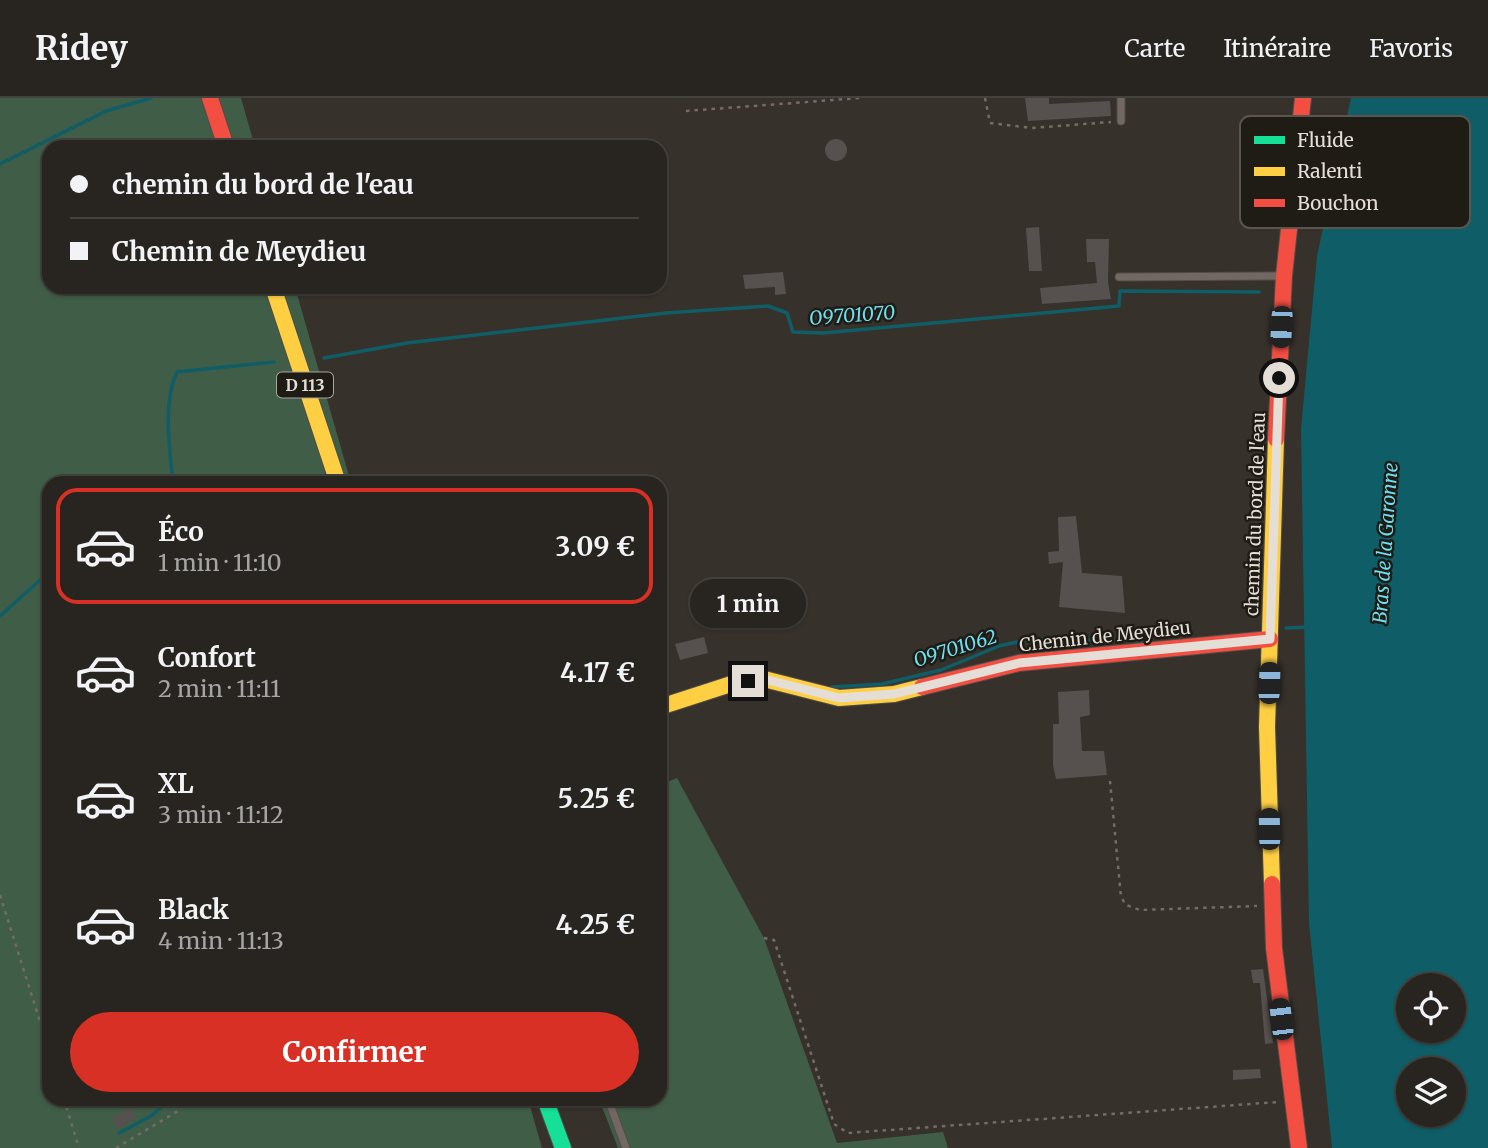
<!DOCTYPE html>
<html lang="fr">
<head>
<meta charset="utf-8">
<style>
	body { margin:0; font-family:Merriweather,serif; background:#34312d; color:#f1f3f6; height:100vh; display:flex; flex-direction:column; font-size:26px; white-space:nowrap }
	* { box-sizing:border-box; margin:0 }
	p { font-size:23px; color:#a5a5a5 }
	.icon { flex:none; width:38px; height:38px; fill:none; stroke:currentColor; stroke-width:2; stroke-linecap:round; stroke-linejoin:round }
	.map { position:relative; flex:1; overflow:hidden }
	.drawer { position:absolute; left:42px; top:378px; width:625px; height:630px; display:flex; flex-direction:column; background:#282520; border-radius:21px; box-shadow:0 2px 5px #0004,0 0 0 2px #44423e }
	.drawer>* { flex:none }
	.top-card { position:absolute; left:42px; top:42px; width:625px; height:154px; border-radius:21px; box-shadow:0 2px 5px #0004,0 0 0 2px #44423e; display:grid; align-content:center; height:154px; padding:0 28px; background:#282520 }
	.buttons { position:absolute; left:1396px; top:875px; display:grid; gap:14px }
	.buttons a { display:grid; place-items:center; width:70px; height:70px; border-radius:50%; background:#282520; box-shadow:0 2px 5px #0004,0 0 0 2px #44423e; font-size:35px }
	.end { position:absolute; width:32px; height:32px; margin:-16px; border:9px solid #e4ded7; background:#111; box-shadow:0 0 0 4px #111 }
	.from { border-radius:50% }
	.bubble { position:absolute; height:49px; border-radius:24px; background:#282520; box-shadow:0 2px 5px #0004,0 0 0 2px #44423e; font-size:23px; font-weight:700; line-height:49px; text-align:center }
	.car { position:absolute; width:21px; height:42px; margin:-21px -10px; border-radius:9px; box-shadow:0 0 5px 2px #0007; background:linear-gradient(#222 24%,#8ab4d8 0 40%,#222 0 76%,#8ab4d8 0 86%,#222 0) }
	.top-card b { display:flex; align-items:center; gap:24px; height:66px; font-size:26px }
	.top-card b+b { border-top:2px solid #44423e }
	.top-card i { width:18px; height:18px; background:#f1f3f6 }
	ul { padding:12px 0 0; list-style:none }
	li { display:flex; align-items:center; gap:21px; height:116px; margin:0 14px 10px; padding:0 14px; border:4px solid transparent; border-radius:21px }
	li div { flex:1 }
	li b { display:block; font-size:26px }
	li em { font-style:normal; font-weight:700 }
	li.active { border-color:#d93025 }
	li>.icon { width:63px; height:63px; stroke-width:1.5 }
	.action { display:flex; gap:14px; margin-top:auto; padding:14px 28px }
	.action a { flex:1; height:80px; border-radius:42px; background:#d93025; color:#fff; font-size:28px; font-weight:700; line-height:80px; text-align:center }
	header { display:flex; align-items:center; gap:42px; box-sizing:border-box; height:98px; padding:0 35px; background:#282520; border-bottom:2px solid #44423e }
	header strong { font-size:33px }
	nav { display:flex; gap:38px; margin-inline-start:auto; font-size:24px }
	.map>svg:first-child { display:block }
</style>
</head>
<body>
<header>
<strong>Ridey</strong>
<nav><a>Carte</a><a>Itinéraire</a><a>Favoris</a></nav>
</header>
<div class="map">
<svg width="1488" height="1050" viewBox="0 0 1488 1050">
	<rect width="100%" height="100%" fill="#36312b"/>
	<g fill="#405d47">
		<path d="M 0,0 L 241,0 L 255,49 L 49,49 L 49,189 L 295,189 L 351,385 L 49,385 L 49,1001 L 528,1001 L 542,1050 L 0,1050 Z"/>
		<path d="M 677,680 L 764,840 L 837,1045 L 943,1034 L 948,1050 L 618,1050 L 599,1001 L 660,1001 L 660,687 Z"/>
	</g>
	<path fill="#0f5e67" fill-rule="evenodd" d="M 1351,0 L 1488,0 L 1488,1050 L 1332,1050 L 1309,825 L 1301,331 L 1317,158 ZM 1409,887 L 1454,887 L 1454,933 L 1409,933 ZM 1409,971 L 1454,971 L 1454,1017 L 1409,1017 Z"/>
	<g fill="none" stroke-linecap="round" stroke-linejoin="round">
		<g stroke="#0f5e67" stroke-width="3.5">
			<path d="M 0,66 L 106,13 L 151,0"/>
			<path d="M 324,260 L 407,245 L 666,215 L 768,208 L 787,215 L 793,234 L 823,235 L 1119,208 L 1120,193 L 1259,194"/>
			<path d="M 173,385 C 170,351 162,306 177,274 L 274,264"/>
			<path d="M 0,518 L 49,474"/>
			<path d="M 1286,530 L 1308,529"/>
			<path d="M 832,589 L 882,586 L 941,572 L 999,548 L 1031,541 L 1146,543"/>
			<path d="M 119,1035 L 151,1018 L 171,1001"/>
		</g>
	</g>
	<g fill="#56504e">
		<path d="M 1025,0 L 1049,0 L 1049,6 L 1110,3 L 1111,18 L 1028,23 Z"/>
		<circle cx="836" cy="52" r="11"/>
		<path d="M 1039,129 L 1042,173 L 1029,173 L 1026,130 Z"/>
		<path d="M 1086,141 L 1109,141 L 1108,184 L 1111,201 L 1042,206 L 1040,190 L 1097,185 L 1095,164 L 1087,164 Z"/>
		<path d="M 783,174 L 786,196 L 775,197 L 775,189 L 745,191 L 743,177 Z"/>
		<path d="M 1076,418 L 1082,475 L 1122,478 L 1125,515 L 1059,509 L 1063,464 L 1049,466 L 1048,454 L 1059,453 L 1058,419 Z"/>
		<path d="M 704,539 L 708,555 L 680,562 L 675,546 Z"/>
		<path d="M 1089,592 L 1090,617 L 1080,619 L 1082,653 L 1104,653 L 1107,677 L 1056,681 L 1053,667 L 1053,626 L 1059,626 L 1058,594 Z"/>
		<path d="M 1263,871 L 1273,945 L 1265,946 L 1260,885 L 1253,885 L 1251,872 Z"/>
		<path d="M 1260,971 L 1261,980 L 1233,982 L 1233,972 Z"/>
		<path d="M 130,1009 L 136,1019 L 118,1031 L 112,1021 Z"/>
	</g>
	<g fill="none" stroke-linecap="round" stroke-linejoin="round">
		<defs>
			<g id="lane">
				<path d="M 1121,0 L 1121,23"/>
				<path d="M 1119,179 L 1283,178"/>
				<path d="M 608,1001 L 626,1050"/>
			</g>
			<path id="fast" d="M 545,1001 L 563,1050"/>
			<g id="slow">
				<path d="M 273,189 L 338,385"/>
				<path d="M 660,609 L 731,586 L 764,581 L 839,600 L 894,596 L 922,589"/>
				<path d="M 1272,786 L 1267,629 L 1276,341"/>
			</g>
			<g id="jam">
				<path d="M 210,0 L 226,49"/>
				<path d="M 1276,341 L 1284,178 L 1303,0"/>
				<path d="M 922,589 L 1019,565 L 1270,541"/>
				<path d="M 1272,786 L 1274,850 L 1299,1050"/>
			</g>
		</defs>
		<use href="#lane" stroke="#514d47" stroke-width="9"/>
		<use href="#fast" stroke="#514d47" stroke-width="18"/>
		<use href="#slow" stroke="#514d47" stroke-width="18"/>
		<use href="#jam" stroke="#514d47" stroke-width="18"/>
		<g stroke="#756b68" stroke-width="2.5" stroke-dasharray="3.5 5" stroke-linecap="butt">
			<path d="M 985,0 L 990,25 L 1032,30 L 1111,24"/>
			<path d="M 686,13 L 860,0"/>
			<path d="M 1110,683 L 1121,799 L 1126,807 L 1140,812 L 1257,808"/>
			<path d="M 0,797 L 49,952"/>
			<path d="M 764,840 L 774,842 L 834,1026 L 848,1035 L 1278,1004"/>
			<path d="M 64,1001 L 79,1050"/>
			<path d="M 116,1050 L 178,1013 L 190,1001"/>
		</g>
		<use href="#lane" stroke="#736764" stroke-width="7"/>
		<use href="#fast" stroke="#16e098" stroke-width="16"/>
		<use href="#slow" stroke="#ffcf43" stroke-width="16"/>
		<use href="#jam" stroke="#f24e42" stroke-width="16"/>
	</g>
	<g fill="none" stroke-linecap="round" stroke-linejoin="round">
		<path stroke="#e4ded7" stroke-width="9" d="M 748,583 L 764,581 L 839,600 L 894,596 L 1019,565 L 1270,541 L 1279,280"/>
	</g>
	<g text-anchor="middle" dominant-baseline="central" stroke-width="5" stroke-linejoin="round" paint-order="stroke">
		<rect fill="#1f1b15" stroke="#a9a49d" stroke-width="2" x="277" y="274.5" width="56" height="25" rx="5"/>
		<g font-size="16" font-weight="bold" fill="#e4ded7">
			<text x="305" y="287">D 113</text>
		</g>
		<g font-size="18" fill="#e4ded7" stroke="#1f1b15">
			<text transform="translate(1255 416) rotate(-88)">chemin du bord de l'eau</text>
			<text transform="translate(1105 538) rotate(-6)">Chemin de Meydieu</text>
		</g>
		<g font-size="19" font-style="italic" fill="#6edff1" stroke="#1f1b15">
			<text transform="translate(852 217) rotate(-4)">O9701070</text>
			<text transform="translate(1385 445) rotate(-86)">Bras de la Garonne</text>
			<text transform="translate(955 550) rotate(-17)">O9701062</text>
		</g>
	</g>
	<rect x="1240" y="18" width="230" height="112" rx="10" fill="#1f1b15" stroke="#5a564f" stroke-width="2"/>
	<rect x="1254" y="38" width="31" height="8" fill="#16e098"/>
	<rect x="1254" y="69" width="31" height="9" fill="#ffcf43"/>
	<rect x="1254" y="101" width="31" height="8" fill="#f24e42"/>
	<g font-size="19" fill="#e4ded7">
		<text x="1297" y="49">Fluide</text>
		<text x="1297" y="80">Ralenti</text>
		<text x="1297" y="112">Bouchon</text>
	</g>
</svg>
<div class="buttons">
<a><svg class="icon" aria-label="locate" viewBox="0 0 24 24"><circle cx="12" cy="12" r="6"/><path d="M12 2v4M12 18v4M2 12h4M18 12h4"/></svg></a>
<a><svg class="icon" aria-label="layers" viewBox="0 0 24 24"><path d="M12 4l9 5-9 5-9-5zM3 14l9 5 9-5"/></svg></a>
</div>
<i class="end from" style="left:1279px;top:280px"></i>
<i class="end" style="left:748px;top:583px"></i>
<div class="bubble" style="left:690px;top:481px;width:116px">1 min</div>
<i class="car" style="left:1281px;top:229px;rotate:183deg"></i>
<i class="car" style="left:1269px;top:585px;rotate:2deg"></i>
<i class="car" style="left:1269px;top:731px;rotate:359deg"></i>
<i class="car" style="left:1281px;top:921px;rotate:353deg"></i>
<div class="top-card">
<b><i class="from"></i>chemin du bord de l'eau</b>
<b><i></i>Chemin de Meydieu</b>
</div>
<section class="drawer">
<ul>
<li class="active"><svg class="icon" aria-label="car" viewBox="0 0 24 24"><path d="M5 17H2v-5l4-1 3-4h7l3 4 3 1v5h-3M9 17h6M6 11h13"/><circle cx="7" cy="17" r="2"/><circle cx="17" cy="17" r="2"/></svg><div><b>Éco</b><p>1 min · 11:10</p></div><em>3.09 €</em></li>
<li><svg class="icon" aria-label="car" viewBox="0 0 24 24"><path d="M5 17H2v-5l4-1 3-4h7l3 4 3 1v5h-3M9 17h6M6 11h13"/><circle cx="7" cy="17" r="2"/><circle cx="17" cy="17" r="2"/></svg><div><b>Confort</b><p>2 min · 11:11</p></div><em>4.17 €</em></li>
<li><svg class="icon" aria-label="car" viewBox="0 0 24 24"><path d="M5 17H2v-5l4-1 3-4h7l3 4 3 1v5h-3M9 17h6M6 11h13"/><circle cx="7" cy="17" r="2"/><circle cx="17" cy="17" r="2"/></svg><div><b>XL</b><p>3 min · 11:12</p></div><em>5.25 €</em></li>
<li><svg class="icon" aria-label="car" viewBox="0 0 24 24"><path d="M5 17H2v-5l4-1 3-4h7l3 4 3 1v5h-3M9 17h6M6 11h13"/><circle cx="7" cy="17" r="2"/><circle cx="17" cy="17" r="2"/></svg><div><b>Black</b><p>4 min · 11:13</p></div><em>4.25 €</em></li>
</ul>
<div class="action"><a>Confirmer</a></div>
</section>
</div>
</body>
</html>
